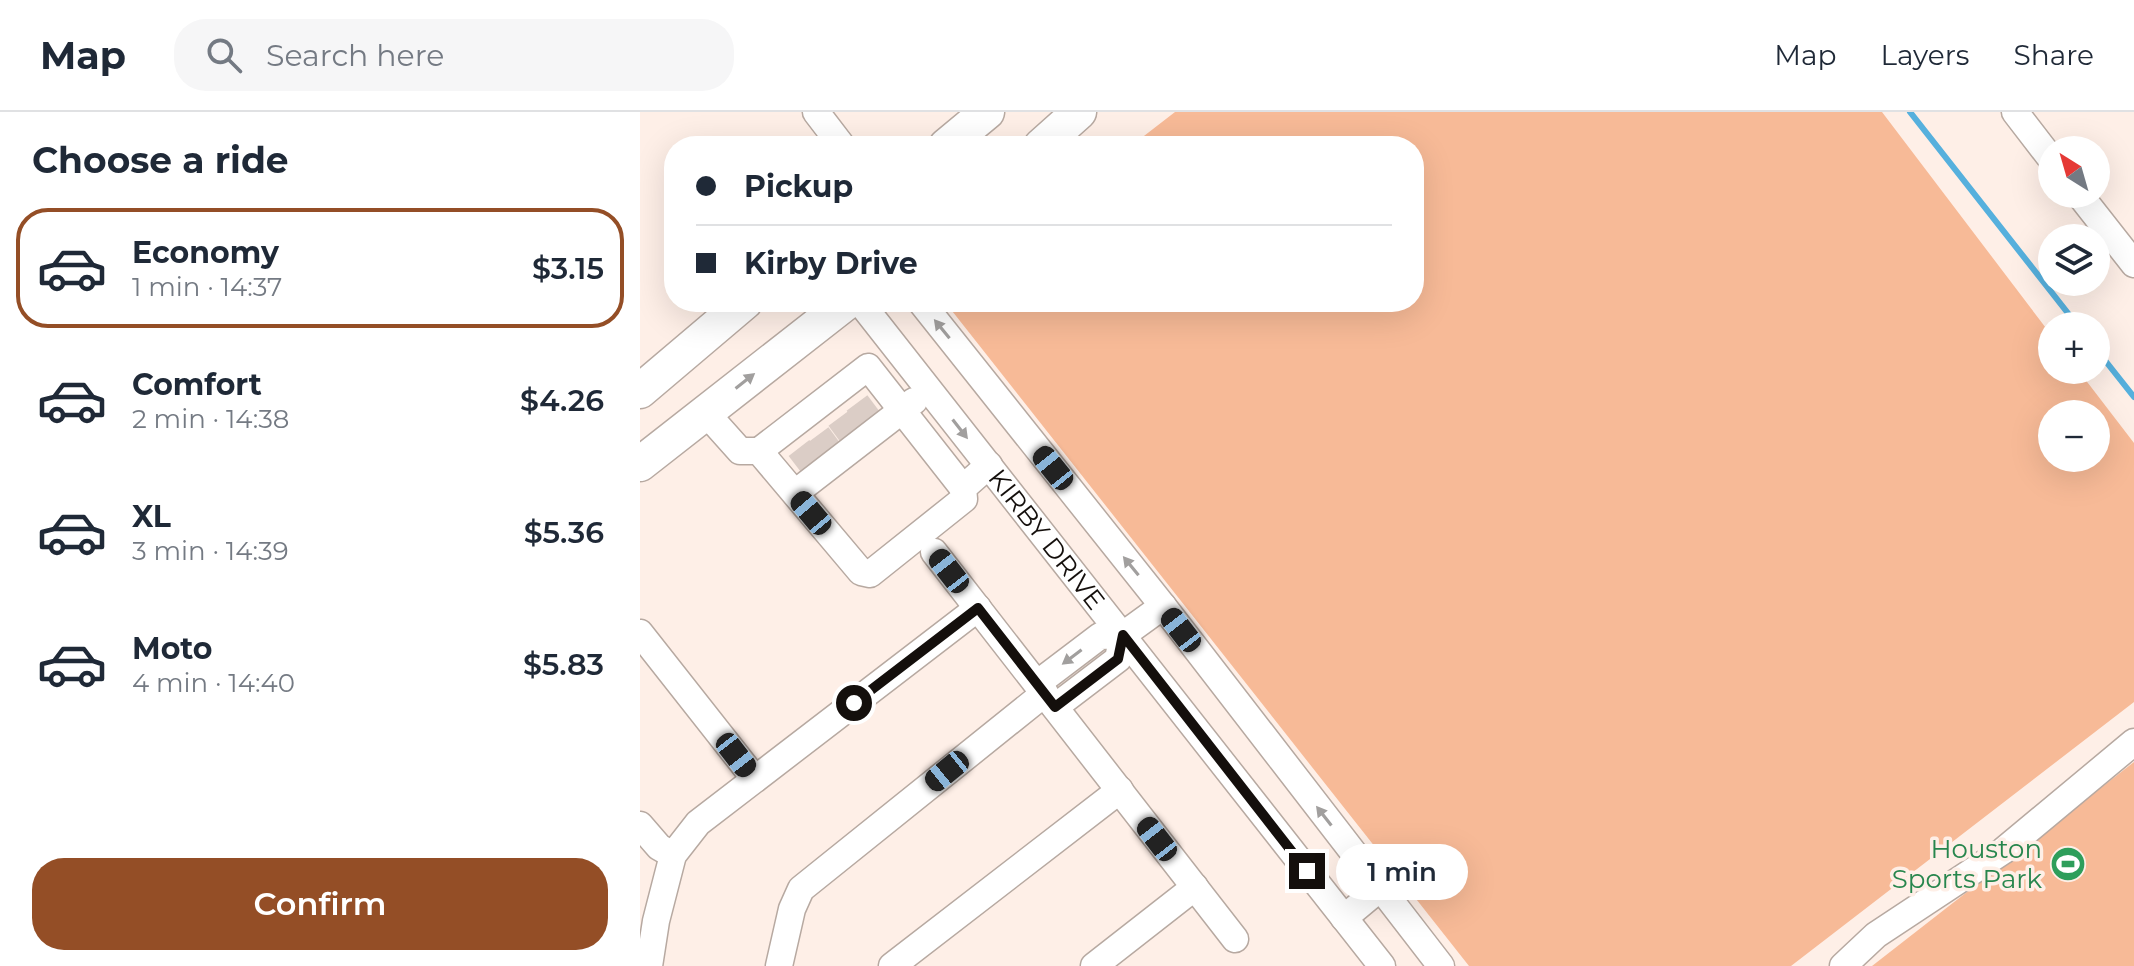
<!DOCTYPE html>
<html lang="en">
<head>
<meta charset="utf-8">
<style>
	body { margin:0; font-family:Montserrat,sans-serif; background:#f6f6f7; color:#1f2937; height:100vh; display:flex; flex-direction:column; font-size:30px; white-space:nowrap }
	* { box-sizing:border-box; margin:0 }
	p { font-size:26px; color:#747a83 }
	.icon { flex:none; width:44px; height:44px; fill:none; stroke:currentColor; stroke-width:2; stroke-linecap:round; stroke-linejoin:round }
	.map { position:relative; flex:1; overflow:hidden }
	.sheet { display:flex; flex-direction:column; background:#fff; width:640px }
	.sheet>* { flex:none }
	.banner { position:absolute; left:24px; top:24px; width:760px; height:176px; border-radius:32px; box-shadow:0 8px 32px #0002; display:grid; align-content:center; height:176px; padding:0 32px; background:#fff }
	.needle { width:52px; rotate:323deg }
	.tools { position:absolute; left:1398px; top:24px; display:grid; gap:16px }
	.tools a { display:grid; place-items:center; width:72px; height:72px; border-radius:50%; background:#fff; box-shadow:0 8px 32px #0002; font-size:40px }
	.end { position:absolute; width:36px; height:36px; margin:-18px; border:10px solid #140f0c; background:#fff; box-shadow:0 0 0 4px #fff }
	.from { border-radius:50% }
	.bubble { position:absolute; height:56px; border-radius:28px; background:#fff; box-shadow:0 8px 32px #0002; font-size:26px; font-weight:600; line-height:56px; text-align:center }
	.car { position:absolute; width:24px; height:48px; margin:-24px -12px; border-radius:10px; box-shadow:0 0 6px 2px #0007; background:linear-gradient(#222 24%,#8ab4d8 0 40%,#222 0 76%,#8ab4d8 0 86%,#222 0) }
	.banner b { display:flex; align-items:center; gap:28px; height:76px; font-size:30px }
	.banner b+b { border-top:2px solid #e0e1e3 }
	.banner i { width:20px; height:20px; background:#1f2937 }
	ul { padding:0; list-style:none }
	li { display:flex; align-items:center; gap:24px; height:120px; margin:0 16px 12px; padding:0 16px; border:4px solid transparent; border-radius:32px }
	li div { flex:1 }
	li b { display:block; font-size:30px }
	li em { font-style:normal; font-weight:600 }
	li.active { border-color:#944e26 }
	li>.icon { width:72px; height:72px; stroke-width:1.5 }
	h2 { padding:0 32px; font-size:36px; line-height:96px }
	.primary-button { display:flex; gap:16px; margin-top:auto; padding:16px 32px }
	.primary-button a { flex:1; height:92px; border-radius:32px; background:#944e26; color:#fff; font-size:32px; font-weight:600; line-height:92px; text-align:center }
	header { display:flex; align-items:center; gap:48px; box-sizing:border-box; height:112px; padding:0 40px; background:#fff; border-bottom:2px solid #e0e1e3 }
	header strong { font-size:38px }
	nav { display:flex; gap:44px; margin-inline-start:auto; font-size:28px }
	.search { width:560px; height:72px; background:#f6f6f7; display:flex; align-items:center; gap:20px; box-sizing:border-box; padding:0 28px; border-radius:32px; color:#747a83; font-size:30px }
	main { display:flex; flex:1; min-height:0 }
	.map>svg:first-child { display:block }
</style>
</head>
<body>
<header>
<strong>Map</strong>
<div class="search"><svg class="icon" aria-label="search" viewBox="0 0 24 24"><circle cx="10" cy="10" r="6"/><path d="M15 15l6 6"/></svg>Search here</div>
<nav><a>Map</a><a>Layers</a><a>Share</a></nav>
</header>
<main>
<section class="sheet">
<h2>Choose a ride</h2>
<ul>
<li class="active"><svg class="icon" aria-label="car" viewBox="0 0 24 24"><path d="M5 17H2v-5l4-1 3-4h7l3 4 3 1v5h-3M9 17h6M6 11h13"/><circle cx="7" cy="17" r="2"/><circle cx="17" cy="17" r="2"/></svg><div><b>Economy</b><p>1 min · 14:37</p></div><em>$3.15</em></li>
<li><svg class="icon" aria-label="car" viewBox="0 0 24 24"><path d="M5 17H2v-5l4-1 3-4h7l3 4 3 1v5h-3M9 17h6M6 11h13"/><circle cx="7" cy="17" r="2"/><circle cx="17" cy="17" r="2"/></svg><div><b>Comfort</b><p>2 min · 14:38</p></div><em>$4.26</em></li>
<li><svg class="icon" aria-label="car" viewBox="0 0 24 24"><path d="M5 17H2v-5l4-1 3-4h7l3 4 3 1v5h-3M9 17h6M6 11h13"/><circle cx="7" cy="17" r="2"/><circle cx="17" cy="17" r="2"/></svg><div><b>XL</b><p>3 min · 14:39</p></div><em>$5.36</em></li>
<li><svg class="icon" aria-label="car" viewBox="0 0 24 24"><path d="M5 17H2v-5l4-1 3-4h7l3 4 3 1v5h-3M9 17h6M6 11h13"/><circle cx="7" cy="17" r="2"/><circle cx="17" cy="17" r="2"/></svg><div><b>Moto</b><p>4 min · 14:40</p></div><em>$5.83</em></li>
</ul>
<div class="primary-button"><a>Confirm</a></div>
</section>
<div class="map">
<svg width="1494" height="854" viewBox="0 0 1494 854">
	<rect width="100%" height="100%" fill="#feefe7"/>
	<g fill="#f7ba97" fill-rule="evenodd">
		<path d="M 535,0 L 1242,0 L 1412,224 L 1412,258 L 1438,258 L 1494,331 L 1494,590 L 1151,854 L 829,854 L 305,190 L 774,190 L 774,34 L 491,34 ZM 1412,302 L 1456,302 L 1456,346 L 1412,346 Z"/>
		<path d="M 1494,650 L 1494,854 L 1232,854 Z"/>
	</g>
	<g fill="none" stroke-linecap="round" stroke-linejoin="round">
		<g stroke="#56b0dd" stroke-width="6">
			<path d="M 1270,0 L 1438,214"/>
			<path d="M 1456,237 L 1494,285"/>
		</g>
		<g stroke="#dbcdc6" stroke-width="26" stroke-dasharray="26 13" stroke-linecap="butt">
			<path d="M 217,291 L 229,307"/>
			<path d="M 199,306 L 210,321"/>
			<path d="M 178,323 L 189,338"/>
			<path d="M 159,336 L 172,353"/>
		</g>
		<defs>
			<g id="minor">
				<path d="M 176,0 L 202,34"/>
				<path d="M 1375,0 L 1412,48"/>
				<path d="M 1439,82 L 1494,152"/>
				<path id="s1" d="M 220,190 L 742,854"/>
				<path d="M 281,190 L 523,494 L 801,854"/>
				<path d="M 66,301 L 100,339 L 119,339 L 221,460 L 230,462 L 324,387 L 323,376 L 349,353"/>
				<path d="M 119,339 L 228,255 L 323,376"/>
				<path d="M 155,381 L 274,289"/>
				<path d="M 294,440 L 595,827"/>
				<path d="M 0,521 L 115,667"/>
				<path d="M 483,523 L 523,494"/>
				<path d="M 398,571 L 460,524 L 483,523 L 478,547 L 415,595"/>
				<path d="M 0,713 L 19,735 L 33,743"/>
				<path d="M 704,806 L 740,776"/>
				<path d="M 9,854 L 16,809 L 33,743 L 58,711 L 338,496"/>
				<path d="M 139,854 L 152,797 L 161,777 L 405,581"/>
				<path d="M 252,854 L 480,678"/>
				<path d="M 454,854 L 555,775"/>
				<path d="M 1203,854 L 1236,823 L 1363,739 L 1494,630"/>
			</g>
			<g id="major">
				<path d="M 306,34 L 347,0"/>
				<path d="M 401,34 L 439,0"/>
				<path d="M 0,279 L 105,190"/>
				<path d="M 0,352 L 207,190"/>
			</g>
		</defs>
		<use href="#minor" stroke="#b7a9a1" stroke-width="29"/>
		<use href="#major" stroke="#b7a9a1" stroke-width="37"/>
		<use href="#minor" stroke="#fff" stroke-width="26"/>
		<use href="#major" stroke="#fff" stroke-width="34"/>
	</g>
	<defs><path id="oneway-solid" d="M-6-.8H1V-3.2L6.5 0L1 3.2V.8H-6Z" transform="scale(2)"/></defs>
	<g fill="#a19f9e">
		<use href="#oneway-solid" transform="translate(302 217) rotate(-129)"/>
		<use href="#oneway-solid" transform="translate(105 269) rotate(-38)"/>
		<use href="#oneway-solid" transform="translate(320 317) rotate(52)"/>
		<use href="#oneway-solid" transform="translate(491 454) rotate(-129)"/>
		<use href="#oneway-solid" transform="translate(432 545) rotate(143)"/>
		<use href="#oneway-solid" transform="translate(684 704) rotate(-128)"/>
	</g>
	<g fill="none" stroke-linecap="round" stroke-linejoin="round">
		<path stroke="#140f0c" stroke-width="10" d="M 214,591 L 338,496 L 415,595 L 478,547 L 483,523 L 667,759"/>
	</g>
	<defs>
		<symbol id="stadium-disc" viewBox="-11 -11 22 22"><circle r="9.5" fill="#2e9e5b" stroke="#feefe7"/><path d="M0-5a6.5 5 0 1 0 0 10a6.5 5 0 1 0 0-10ZM-3.5-1.8h7v3.6h-7Z" fill="#fff"/></symbol>
	</defs>
	<g fill-rule="evenodd">
		<use href="#stadium-disc" x="1408" y="732" width="40" height="40"/>
	</g>
	<g text-anchor="middle" dominant-baseline="central" stroke-width="7" stroke-linejoin="round" paint-order="stroke">
		<g font-size="26" fill="#140f0c" stroke="#feefe7">
			<text stroke="none"><textPath href="#s1" startOffset="302">KIRBY DRIVE</textPath></text>
		</g>
		<g font-size="26" fill="#27864d" stroke="#feefe7" text-anchor="end">
			<text x="1402" y="737">Houston<tspan x="1402" dy="30">Sports Park</tspan></text>
		</g>
	</g>
</svg>
<div class="tools">
<a><svg class="needle" viewBox="-14 -14 28 28"><path d="M0-13l5 13h-10z" fill="#e53935"/><path d="M0 13l5-13h-10z" fill="#747a83"/></svg></a>
<a><svg class="icon" aria-label="layers" viewBox="0 0 24 24"><path d="M12 4l9 5-9 5-9-5zM3 14l9 5 9-5"/></svg></a>
<a>+</a>
<a>−</a>
</div>
<i class="end from" style="left:214px;top:591px"></i>
<i class="end" style="left:667px;top:759px"></i>
<div class="bubble" style="left:696px;top:732px;width:132px">1 min</div>
<i class="car" style="left:413px;top:356px;rotate:321deg"></i>
<i class="car" style="left:171px;top:401px;rotate:320deg"></i>
<i class="car" style="left:309px;top:459px;rotate:322deg"></i>
<i class="car" style="left:541px;top:518px;rotate:322deg"></i>
<i class="car" style="left:96px;top:643px;rotate:142deg"></i>
<i class="car" style="left:307px;top:659px;rotate:231deg"></i>
<i class="car" style="left:517px;top:727px;rotate:322deg"></i>
<div class="banner">
<b><i class="from"></i>Pickup</b>
<b><i></i>Kirby Drive</b>
</div>
</div>
</main>
</body>
</html>
